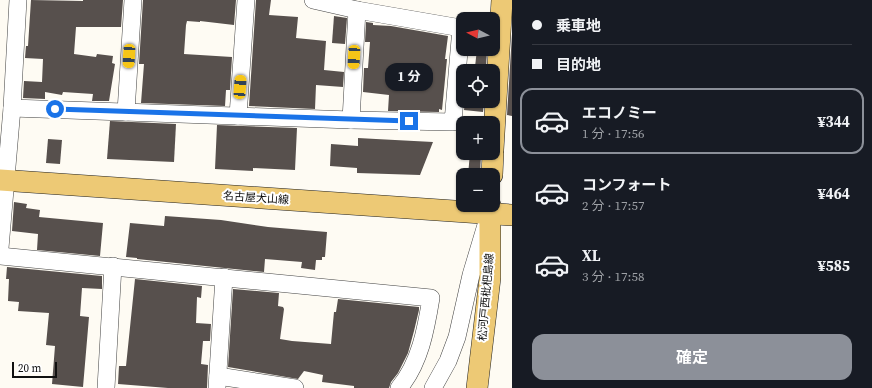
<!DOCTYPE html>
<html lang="ja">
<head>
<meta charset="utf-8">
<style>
	body { margin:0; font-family:"Source Serif 4","Noto Sans JP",serif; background:#242831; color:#f1f3f6; height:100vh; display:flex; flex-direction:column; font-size:15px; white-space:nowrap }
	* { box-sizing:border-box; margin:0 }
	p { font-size:13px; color:#9ea1a6 }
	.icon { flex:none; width:22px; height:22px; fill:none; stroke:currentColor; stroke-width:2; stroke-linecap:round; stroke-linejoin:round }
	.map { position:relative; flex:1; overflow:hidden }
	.panel { display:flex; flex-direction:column; background:#171b24; width:360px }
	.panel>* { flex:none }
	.top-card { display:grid; align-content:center; height:88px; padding:0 20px; background:#171b24 }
	.needle { width:26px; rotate:277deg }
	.tools { position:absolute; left:456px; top:12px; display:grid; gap:8px }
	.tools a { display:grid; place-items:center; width:44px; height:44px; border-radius:8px; background:#171b24; box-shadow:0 1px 3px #0004; font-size:20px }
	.scale { position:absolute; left:12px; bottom:10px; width:45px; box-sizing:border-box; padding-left:4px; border:2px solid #101010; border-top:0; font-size:11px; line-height:14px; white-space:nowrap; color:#101010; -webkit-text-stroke:3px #fff; paint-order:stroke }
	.end { position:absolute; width:18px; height:18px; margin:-9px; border:5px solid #1a73e8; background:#fff; box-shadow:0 0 0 2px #fff }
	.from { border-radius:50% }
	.bubble { position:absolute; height:28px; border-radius:12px; background:#171b24; box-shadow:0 1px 3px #0004; font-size:13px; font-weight:700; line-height:28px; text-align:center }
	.car { position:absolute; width:12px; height:24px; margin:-12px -6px; border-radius:5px; box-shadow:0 0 3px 1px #0007; background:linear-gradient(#f5c518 24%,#345 0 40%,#f5c518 0 76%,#345 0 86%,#f5c518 0) }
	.top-card b { display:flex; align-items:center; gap:14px; height:38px; font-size:15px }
	.top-card b+b { border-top:1px solid #363941 }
	.top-card i { width:10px; height:10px; background:#f1f3f6 }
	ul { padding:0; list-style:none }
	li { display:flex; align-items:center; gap:12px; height:66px; margin:0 8px 6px; padding:0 12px; border:2px solid transparent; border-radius:12px }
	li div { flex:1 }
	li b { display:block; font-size:15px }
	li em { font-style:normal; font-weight:700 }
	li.on { border-color:#8c9099 }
	li>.icon { width:36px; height:36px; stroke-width:1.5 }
	.button { display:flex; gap:8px; margin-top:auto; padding:8px 20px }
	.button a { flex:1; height:46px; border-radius:12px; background:#8c9099; color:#fff; font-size:16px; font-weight:700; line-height:46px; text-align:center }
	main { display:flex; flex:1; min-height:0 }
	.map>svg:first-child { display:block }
</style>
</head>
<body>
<main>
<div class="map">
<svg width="512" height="388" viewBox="0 0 512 388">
	<rect width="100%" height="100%" fill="#fefbf3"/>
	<g fill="#57504d">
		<path d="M 31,0 L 83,1 L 83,0 L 123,0 L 121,27 L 76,27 L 74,54 L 96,57 L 97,54 L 113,56 L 112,63 L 115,64 L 109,101 L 92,101 L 93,94 L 63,92 L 62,95 L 45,92 L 45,99 L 23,98 L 24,81 L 42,82 L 43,59 L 25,58 L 26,46 L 28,46 Z"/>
		<path d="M 143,0 L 236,0 L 234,25 L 200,21 L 200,22 L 187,21 L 186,25 L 184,54 L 232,57 L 230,90 L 226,90 L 225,106 L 141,103 L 144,64 L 139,64 Z"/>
		<path d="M 256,0 L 271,0 L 269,15 L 298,17 L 296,38 L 326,41 L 324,70 L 344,72 L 343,87 L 316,85 L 315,109 L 249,106 Z"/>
		<path d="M 334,16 L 347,18 L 345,44 L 332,43 Z"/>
		<path d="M 366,22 L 373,23 L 373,25 L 391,26 L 448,36 L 445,59 L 447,59 L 442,110 L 439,109 L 439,112 L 388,111 L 389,95 L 363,92 L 364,68 L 368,68 L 370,42 L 365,42 Z"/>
		<path d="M 512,34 L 512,116 L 507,115 Z"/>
		<path d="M 477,49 L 487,49 L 486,69 L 475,67 Z"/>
		<path d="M 465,101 L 484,101 L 483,112 L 464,110 Z"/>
		<path d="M 110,121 L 176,124 L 174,162 L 107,159 Z"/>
		<path d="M 217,125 L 297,128 L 295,170 L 253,168 L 253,171 L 215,169 Z"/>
		<path d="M 358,138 L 376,139 L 433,142 L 420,175 L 357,173 L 357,168 L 330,166 L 331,144 L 358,146 Z"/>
		<path d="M 48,139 L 62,140 L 60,164 L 46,163 Z"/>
		<path d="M 470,153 L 481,153 L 480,175 L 468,175 Z"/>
		<path d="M 14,202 L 27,204 L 26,208 L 40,210 L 39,217 L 103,223 L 100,256 L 37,250 L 38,234 L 12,231 Z"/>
		<path d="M 165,216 L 221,220 L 268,227 L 327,232 L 325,257 L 322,257 L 322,260 L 316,260 L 315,270 L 301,268 L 302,262 L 265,259 L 264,272 L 137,259 L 137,258 L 126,257 L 130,223 L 164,226 Z"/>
		<path d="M 7,267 L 102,276 L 102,289 L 82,288 L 80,316 L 89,317 L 83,387 L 52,384 L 55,346 L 46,345 L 49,313 L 18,311 L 19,302 L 8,301 L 9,279 L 6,279 Z"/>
		<path d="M 135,279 L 202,286 L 201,298 L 197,297 L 196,323 L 211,324 L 210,341 L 203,341 L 201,364 L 208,365 L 207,388 L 168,388 L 118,384 L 119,366 L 126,366 Z"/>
		<path d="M 233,289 L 279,293 L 278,306 L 283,307 L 284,309 L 280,339 L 292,341 L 331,344 L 334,312 L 336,312 L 338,299 L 419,307 L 419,310 L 414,331 L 408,353 L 398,373 L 391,382 L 389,388 L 354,388 L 354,386 L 322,382 L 323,375 L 304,371 L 298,379 L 228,367 Z"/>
	</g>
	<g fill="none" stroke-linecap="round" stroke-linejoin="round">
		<defs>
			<g id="minor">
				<path d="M 12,108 L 351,120 L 453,122 L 461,28 L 357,10 L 313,0"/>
				<path d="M 126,112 L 133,0"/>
				<path d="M 238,116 L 246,0"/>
				<path d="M 351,120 L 357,10"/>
				<path d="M 0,248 L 12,108 L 18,0"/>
				<path d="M 0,256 L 431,298 C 426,329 420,363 399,388"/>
				<path d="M 218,376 L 295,388"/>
				<path d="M 106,388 L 113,266"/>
				<path d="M 217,388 L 224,277"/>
				<path d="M 433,388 L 448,361 L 457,337 L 471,275 L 486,225"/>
			</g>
			<g id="major">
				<path d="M 493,150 L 502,0"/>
				<path d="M 492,175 L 493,153"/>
				<path d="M 0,180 L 512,215"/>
				<path d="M 477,388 L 490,278 L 490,205"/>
			</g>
		</defs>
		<use href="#minor" stroke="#434343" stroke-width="18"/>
		<use href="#major" stroke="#212121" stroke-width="22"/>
		<use href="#minor" stroke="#fff" stroke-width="17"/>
		<use href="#major" stroke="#edc975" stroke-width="21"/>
	</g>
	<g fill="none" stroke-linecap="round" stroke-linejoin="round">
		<path stroke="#1a73e8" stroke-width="5" d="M 55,109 L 409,121"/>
	</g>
	<g text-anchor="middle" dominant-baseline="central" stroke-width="4" stroke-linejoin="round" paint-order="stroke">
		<g font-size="11" fill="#101010" stroke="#fff">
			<text transform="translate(256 198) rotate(4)">名古屋犬山線</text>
			<text transform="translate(486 297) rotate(-85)">松河戸西枇杷島線</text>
		</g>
	</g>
</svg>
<div class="tools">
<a><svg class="needle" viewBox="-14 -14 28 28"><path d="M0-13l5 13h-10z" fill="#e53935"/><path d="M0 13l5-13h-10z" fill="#9ea1a6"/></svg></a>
<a><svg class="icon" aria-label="locate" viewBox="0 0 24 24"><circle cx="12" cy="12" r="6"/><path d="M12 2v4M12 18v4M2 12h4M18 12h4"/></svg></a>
<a>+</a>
<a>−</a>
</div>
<div class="scale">20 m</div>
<i class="end from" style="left:55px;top:109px"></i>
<i class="end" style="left:409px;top:121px"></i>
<div class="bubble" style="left:385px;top:63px;width:48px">1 分</div>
<i class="car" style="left:129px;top:56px;rotate:183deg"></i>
<i class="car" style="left:354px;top:57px;rotate:183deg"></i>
<i class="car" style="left:240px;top:87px;rotate:4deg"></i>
</div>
<section class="panel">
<div class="top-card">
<b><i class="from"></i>乗車地</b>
<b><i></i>目的地</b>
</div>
<ul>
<li class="on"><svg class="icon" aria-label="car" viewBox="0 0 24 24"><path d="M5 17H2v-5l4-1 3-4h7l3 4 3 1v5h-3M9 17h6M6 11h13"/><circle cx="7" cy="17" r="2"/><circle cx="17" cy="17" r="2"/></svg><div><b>エコノミー</b><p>1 分 · 17:56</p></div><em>¥344</em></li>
<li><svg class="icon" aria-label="car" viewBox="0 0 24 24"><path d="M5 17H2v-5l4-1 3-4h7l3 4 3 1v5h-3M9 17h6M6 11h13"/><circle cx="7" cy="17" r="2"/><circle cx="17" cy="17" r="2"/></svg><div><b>コンフォート</b><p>2 分 · 17:57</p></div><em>¥464</em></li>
<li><svg class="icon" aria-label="car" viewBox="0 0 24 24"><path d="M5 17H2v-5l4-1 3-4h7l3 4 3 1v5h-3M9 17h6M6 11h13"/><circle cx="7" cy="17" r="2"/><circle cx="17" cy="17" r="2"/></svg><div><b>XL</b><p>3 分 · 17:58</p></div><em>¥585</em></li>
</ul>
<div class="button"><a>確定</a></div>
</section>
</main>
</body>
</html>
